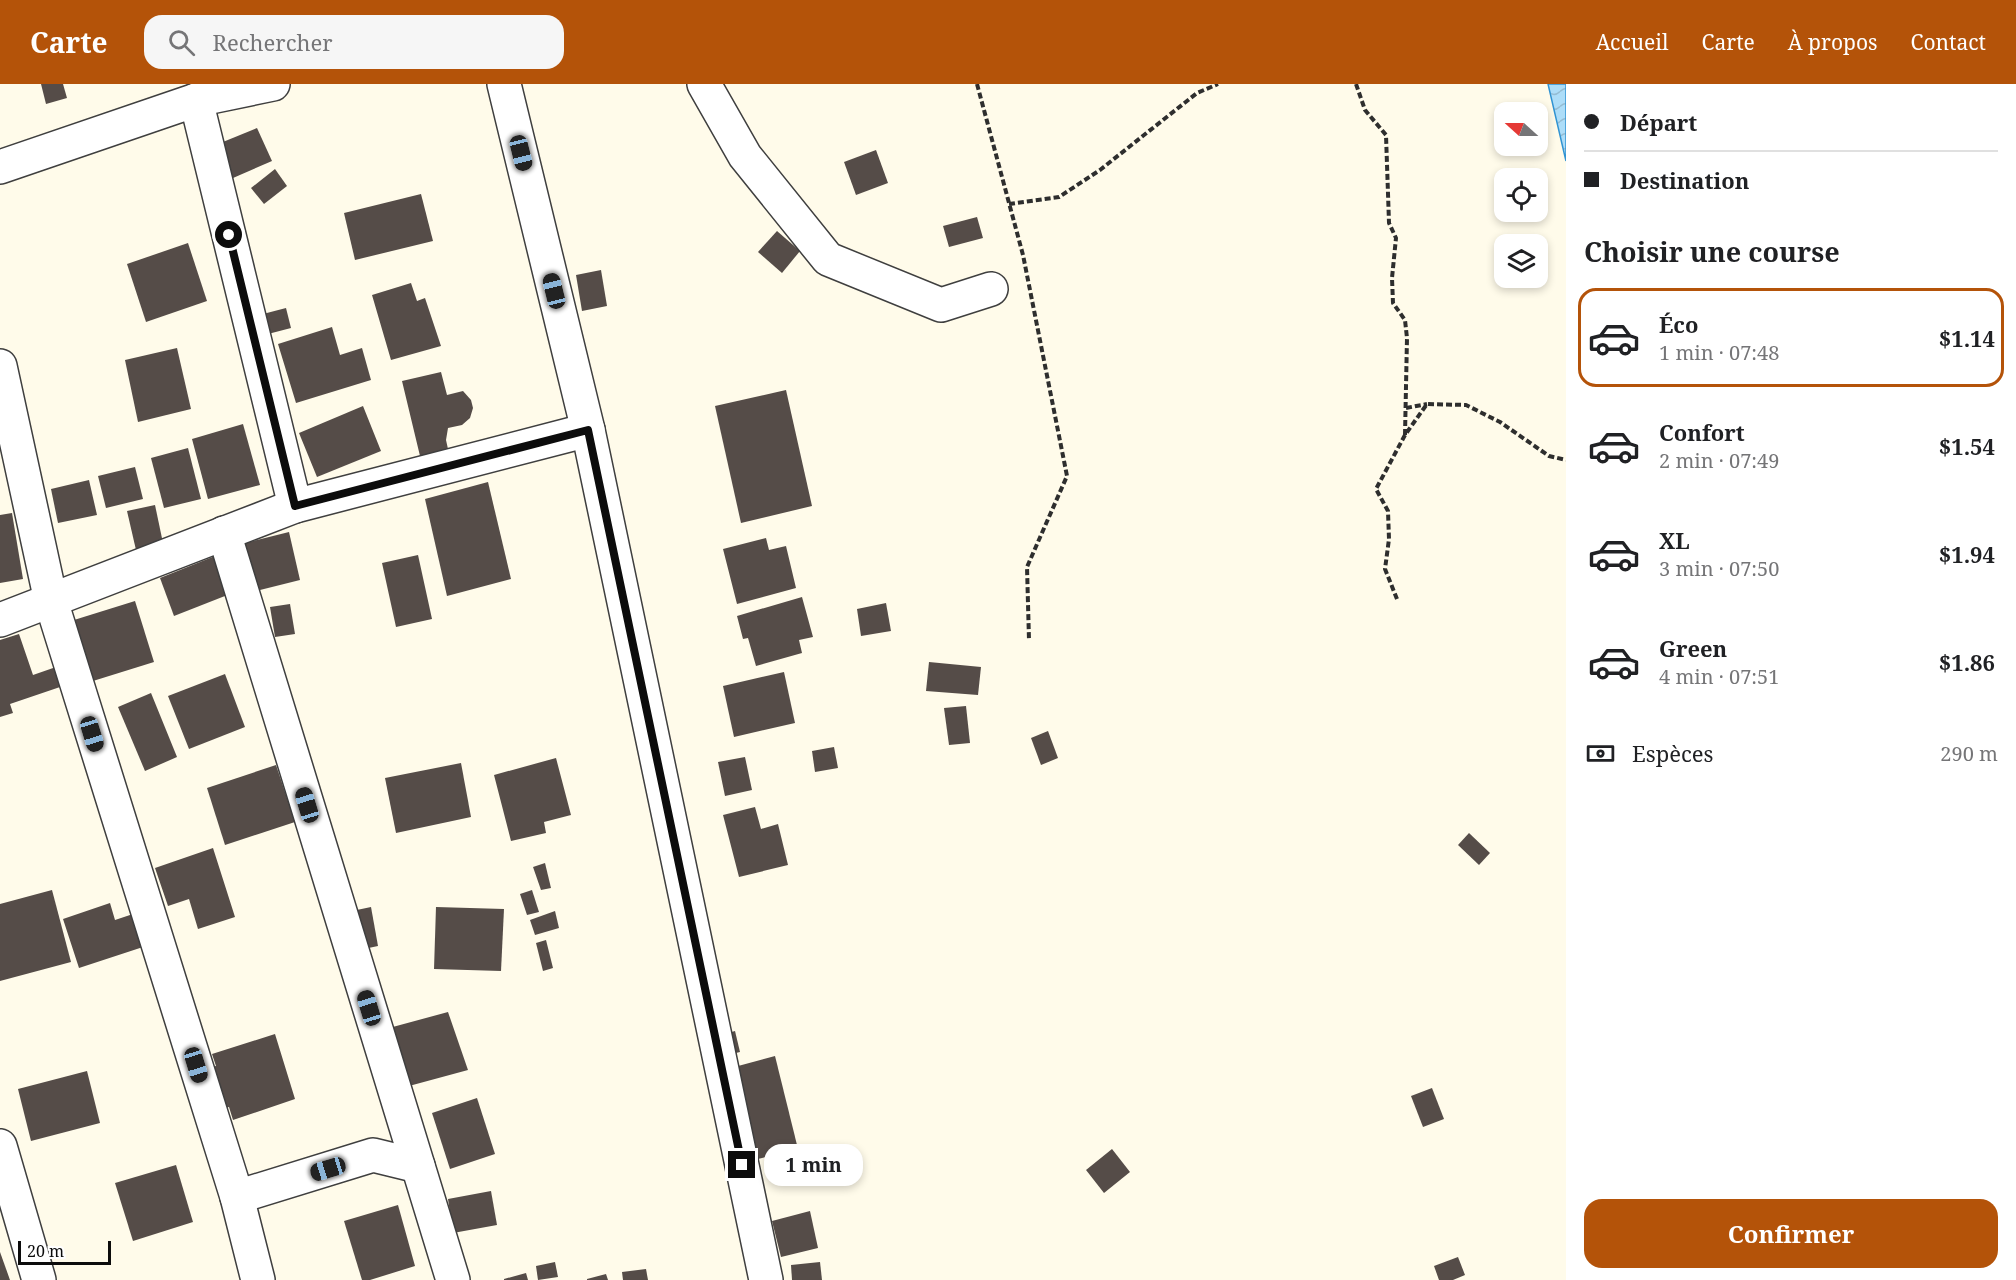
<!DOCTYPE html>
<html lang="fr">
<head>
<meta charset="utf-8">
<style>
	body { margin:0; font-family:"Noto Serif",serif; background:#f6f6f6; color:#202124; height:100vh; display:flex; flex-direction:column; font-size:22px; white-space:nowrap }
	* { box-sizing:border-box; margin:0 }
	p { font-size:20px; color:#757577 }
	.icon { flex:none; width:33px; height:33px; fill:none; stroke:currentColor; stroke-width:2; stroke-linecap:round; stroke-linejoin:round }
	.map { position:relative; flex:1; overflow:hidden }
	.panel { display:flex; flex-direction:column; background:#fff; width:450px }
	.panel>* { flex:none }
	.guide { display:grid; align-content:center; height:132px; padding:0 18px; background:#fff }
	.needle { width:39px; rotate:291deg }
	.tools { position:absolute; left:1494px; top:18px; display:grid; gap:12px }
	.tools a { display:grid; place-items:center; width:54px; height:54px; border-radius:12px; background:#fff; box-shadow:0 3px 9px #0003; font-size:30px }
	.scale { position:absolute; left:18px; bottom:15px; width:93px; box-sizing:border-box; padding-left:6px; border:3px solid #0c0c0c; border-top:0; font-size:16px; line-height:21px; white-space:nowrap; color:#0c0c0c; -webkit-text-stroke:4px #fff; paint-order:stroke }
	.end { position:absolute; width:27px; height:27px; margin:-14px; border:8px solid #0c0c0c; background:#fff; box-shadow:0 0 0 3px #fff }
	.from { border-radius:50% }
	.bubble { position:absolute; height:42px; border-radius:18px; background:#fff; box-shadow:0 3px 9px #0003; font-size:20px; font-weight:700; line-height:42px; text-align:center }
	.car { position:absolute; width:18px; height:36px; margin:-18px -9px; border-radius:8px; box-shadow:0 0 4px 2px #0007; background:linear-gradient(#222 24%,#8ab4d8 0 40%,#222 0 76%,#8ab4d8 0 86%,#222 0) }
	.guide b { display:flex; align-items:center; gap:21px; height:57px; font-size:22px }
	.guide b+b { border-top:2px solid #e0e0e0 }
	.guide i { width:15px; height:15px; background:#202124 }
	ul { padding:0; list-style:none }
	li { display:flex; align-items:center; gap:18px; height:99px; margin:0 12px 9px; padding:0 6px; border:3px solid transparent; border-radius:18px }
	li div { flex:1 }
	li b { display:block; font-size:22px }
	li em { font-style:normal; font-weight:700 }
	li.current { border-color:#b45309 }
	li>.icon { width:54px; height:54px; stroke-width:1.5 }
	h2 { padding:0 18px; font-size:27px; line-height:72px }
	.pay { display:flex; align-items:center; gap:15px; height:66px; padding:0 18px; font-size:22px }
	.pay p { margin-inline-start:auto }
	.action { display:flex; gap:12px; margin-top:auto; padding:12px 18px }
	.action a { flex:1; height:69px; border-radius:18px; background:#b45309; color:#fff; font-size:24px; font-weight:700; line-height:69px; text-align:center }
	header { display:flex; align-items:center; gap:36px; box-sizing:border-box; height:84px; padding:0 30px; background:#b45309; color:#fff }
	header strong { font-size:28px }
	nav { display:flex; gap:33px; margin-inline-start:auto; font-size:21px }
	.search { width:420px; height:54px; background:#f6f6f6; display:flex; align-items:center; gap:15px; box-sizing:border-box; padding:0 21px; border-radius:18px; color:#757577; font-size:22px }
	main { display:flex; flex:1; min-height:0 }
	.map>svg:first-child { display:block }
</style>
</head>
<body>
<header>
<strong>Carte</strong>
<div class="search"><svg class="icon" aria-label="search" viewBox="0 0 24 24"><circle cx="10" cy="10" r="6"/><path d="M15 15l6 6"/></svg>Rechercher</div>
<nav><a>Accueil</a><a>Carte</a><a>À propos</a><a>Contact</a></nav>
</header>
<main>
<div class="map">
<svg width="1566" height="1196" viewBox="0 0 1566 1196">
	<defs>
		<pattern id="water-waves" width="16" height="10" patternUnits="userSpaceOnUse" patternTransform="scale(1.5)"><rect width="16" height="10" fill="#adddf8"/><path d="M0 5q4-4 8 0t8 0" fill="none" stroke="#94bcd3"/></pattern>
	</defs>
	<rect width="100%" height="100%" fill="#fffbea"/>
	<path fill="url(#water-waves)" stroke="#3193d2" stroke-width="1.5" d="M 1548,0 L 1566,0 L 1566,77 Z"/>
	<g fill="#554c48">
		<path d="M 41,0 L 63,0 L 67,14 L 46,20 Z"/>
		<path d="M 257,44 L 272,77 L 233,94 L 218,60 Z"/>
		<path d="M 876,66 L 888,99 L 856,111 L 844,78 Z"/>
		<path d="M 275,85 L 287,102 L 264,120 L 251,104 Z"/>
		<path d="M 421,110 L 433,157 L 355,176 L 344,129 Z"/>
		<path d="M 977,133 L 983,154 L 949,163 L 943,142 Z"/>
		<path d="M 777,147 L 800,167 L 782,189 L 758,168 Z"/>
		<path d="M 188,159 L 207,217 L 146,238 L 127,180 Z"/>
		<path d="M 601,186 L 607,222 L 582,227 L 576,191 Z"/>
		<path d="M 411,199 L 417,217 L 425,214 L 441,262 L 391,276 L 372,211 Z"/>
		<path d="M 286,224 L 291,244 L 268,250 L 263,230 Z"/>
		<path d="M 332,243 L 340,271 L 362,264 L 371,296 L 296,319 L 278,260 Z"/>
		<path d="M 177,264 L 191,325 L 138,338 L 125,276 Z"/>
		<path d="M 441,288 L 447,311 L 463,307 L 471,316 L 473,324 L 470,334 L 462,341 L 448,344 L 446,356 L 448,365 L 420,372 L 402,297 Z"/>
		<path d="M 786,306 L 812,422 L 741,439 L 715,322 Z"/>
		<path d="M 363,322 L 381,367 L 317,393 L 299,349 Z"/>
		<path d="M 243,340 L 260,401 L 208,415 L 192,355 Z"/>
		<path d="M 188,364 L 201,415 L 164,424 L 151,374 Z"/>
		<path d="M 135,383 L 143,415 L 106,424 L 98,392 Z"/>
		<path d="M 89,396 L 97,431 L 58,439 L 51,405 Z"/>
		<path d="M 488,398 L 511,495 L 447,512 L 425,415 Z"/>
		<path d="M 155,421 L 163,459 L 136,466 L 127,427 Z"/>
		<path d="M 12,429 L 23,495 L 0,499 L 0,431 Z"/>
		<path d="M 289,448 L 300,496 L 256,507 L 245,459 Z"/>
		<path d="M 766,454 L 769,466 L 786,462 L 796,504 L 737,520 L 723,465 Z"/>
		<path d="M 418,471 L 432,535 L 396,543 L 382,479 Z"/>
		<path d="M 215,472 L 230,510 L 174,532 L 160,494 Z"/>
		<path d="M 802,513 L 813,553 L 799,556 L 802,569 L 756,582 L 748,554 L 743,555 L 737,532 Z"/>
		<path d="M 135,517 L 154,578 L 93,597 L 74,536 Z"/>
		<path d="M 886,519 L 891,547 L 861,552 L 857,525 Z"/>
		<path d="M 290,520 L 295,550 L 275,553 L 270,523 Z"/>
		<path d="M 19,550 L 33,591 L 56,583 L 63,602 L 10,620 L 13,629 L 0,633 L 0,556 Z"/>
		<path d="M 929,578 L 981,583 L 978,611 L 926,607 Z"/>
		<path d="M 784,588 L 795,639 L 734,653 L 723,602 Z"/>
		<path d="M 225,590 L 245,643 L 189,665 L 168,612 Z"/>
		<path d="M 151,609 L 177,673 L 145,687 L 118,623 Z"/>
		<path d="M 966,622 L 970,659 L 949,661 L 944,624 Z"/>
		<path d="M 1048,647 L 1058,674 L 1041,681 L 1031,654 Z"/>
		<path d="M 834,663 L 838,684 L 815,688 L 812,667 Z"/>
		<path d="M 745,673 L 752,706 L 725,712 L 718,678 Z"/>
		<path d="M 556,674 L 571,731 L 544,738 L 546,749 L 511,757 L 494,691 Z"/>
		<path d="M 461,679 L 471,733 L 396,749 L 385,694 Z"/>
		<path d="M 276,681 L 295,738 L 225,761 L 207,704 Z"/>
		<path d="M 755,723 L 761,745 L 778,740 L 788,781 L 739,793 L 723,731 Z"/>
		<path d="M 1469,749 L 1490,769 L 1479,781 L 1458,761 Z"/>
		<path d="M 213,764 L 235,833 L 198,845 L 189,815 L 168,822 L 155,784 Z"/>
		<path d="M 545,779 L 551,804 L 541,806 L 533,783 Z"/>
		<path d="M 52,806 L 71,878 L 0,897 L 0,820 Z"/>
		<path d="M 532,806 L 539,828 L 527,831 L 520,810 Z"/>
		<path d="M 110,819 L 115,836 L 133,830 L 143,863 L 79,884 L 63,835 Z"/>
		<path d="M 371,823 L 378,862 L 359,866 L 352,827 Z"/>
		<path d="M 436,823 L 504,825 L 501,887 L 434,885 Z"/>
		<path d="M 555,827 L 559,844 L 535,851 L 530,836 Z"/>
		<path d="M 546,856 L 553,884 L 543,887 L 536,859 Z"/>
		<path d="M 448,928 L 468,986 L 409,1002 L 389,944 Z"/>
		<path d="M 735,947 L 740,968 L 719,973 L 714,953 Z"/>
		<path d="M 275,950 L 295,1015 L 233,1036 L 229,1023 L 223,1025 L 211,983 L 216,982 L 212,970 Z"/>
		<path d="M 775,972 L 798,1065 L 750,1077 L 727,985 Z"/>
		<path d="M 87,987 L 100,1039 L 31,1057 L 18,1005 Z"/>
		<path d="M 1432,1004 L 1444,1035 L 1423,1043 L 1411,1012 Z"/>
		<path d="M 477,1014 L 495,1070 L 450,1085 L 432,1029 Z"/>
		<path d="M 1112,1065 L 1130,1088 L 1104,1109 L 1086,1086 Z"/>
		<path d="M 176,1081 L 193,1138 L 133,1157 L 115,1099 Z"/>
		<path d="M 491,1107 L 497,1141 L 453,1149 L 448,1115 Z"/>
		<path d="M 398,1121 L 415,1182 L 370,1196 L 362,1196 L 344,1137 Z"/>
		<path d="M 810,1127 L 818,1164 L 781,1173 L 772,1137 Z"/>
		<path d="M 0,1168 L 10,1196 L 0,1196 Z"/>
		<path d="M 1458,1173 L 1465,1191 L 1453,1196 L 1439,1196 L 1434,1182 Z"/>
		<path d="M 555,1178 L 558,1193 L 538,1196 L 536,1182 Z"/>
		<path d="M 820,1178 L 822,1196 L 792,1196 L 791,1181 Z"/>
		<path d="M 646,1185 L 648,1196 L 623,1196 L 622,1188 Z"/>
		<path d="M 526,1189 L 528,1196 L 504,1196 L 504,1195 Z"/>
		<path d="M 606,1190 L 608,1196 L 587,1196 L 587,1195 Z"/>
	</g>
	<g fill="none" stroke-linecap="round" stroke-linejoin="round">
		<defs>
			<g id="minor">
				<path d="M 504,0 L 588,346 L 766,1196"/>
				<path d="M 704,0 L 745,72 L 828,175 L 941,221 L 991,205"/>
				<path d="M 196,16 L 273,0"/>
				<path d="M 0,83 L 196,16 L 295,422 L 588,346"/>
				<path d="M 0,282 L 51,517 L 237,1113 L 258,1196"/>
				<path d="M 224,449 L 453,1196"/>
				<path d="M 0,536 L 295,422"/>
				<path d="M 0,1062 L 39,1196"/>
				<path d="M 237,1113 L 373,1071 L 418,1082"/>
			</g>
		</defs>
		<use href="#minor" stroke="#3f3f3f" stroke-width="36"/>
		<g stroke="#2e2e2e" stroke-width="4" stroke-dasharray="6 3" stroke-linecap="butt">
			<path d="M 977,0 L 1023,171 L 1067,392 L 1027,483 L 1029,556"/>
			<path d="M 1356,0 L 1365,26 L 1386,51 L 1389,139 L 1396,154 L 1392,194 L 1393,219 L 1405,236 L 1407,254 L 1405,351"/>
			<path d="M 1009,120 L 1059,113 L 1100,86 L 1197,9 L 1218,0"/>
			<path d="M 1406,324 L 1427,320"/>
			<path d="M 1397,515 L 1385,485 L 1389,455 L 1388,427 L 1376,405 L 1405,351 L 1427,320 L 1466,321 L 1500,338 L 1549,372 L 1566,376"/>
		</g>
		<use href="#minor" stroke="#fff" stroke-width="33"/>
	</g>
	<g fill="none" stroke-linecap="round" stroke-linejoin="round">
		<path stroke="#0c0c0c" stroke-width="8" d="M 229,151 L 295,422 L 588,346 L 742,1081"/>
	</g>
</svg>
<div class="tools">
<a><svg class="needle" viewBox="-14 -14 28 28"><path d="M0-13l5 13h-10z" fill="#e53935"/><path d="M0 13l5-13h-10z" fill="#757577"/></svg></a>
<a><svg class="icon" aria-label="locate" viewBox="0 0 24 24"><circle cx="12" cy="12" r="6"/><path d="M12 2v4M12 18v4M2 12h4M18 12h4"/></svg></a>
<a><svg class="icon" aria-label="layers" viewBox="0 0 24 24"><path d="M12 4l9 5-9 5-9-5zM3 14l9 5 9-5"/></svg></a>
</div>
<div class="scale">20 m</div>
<i class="end from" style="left:229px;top:151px"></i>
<i class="end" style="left:742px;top:1081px"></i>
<div class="bubble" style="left:764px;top:1060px;width:99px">1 min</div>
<i class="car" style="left:521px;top:69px;rotate:166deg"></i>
<i class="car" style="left:554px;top:207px;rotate:346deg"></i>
<i class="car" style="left:92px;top:650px;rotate:163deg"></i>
<i class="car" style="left:307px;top:721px;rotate:343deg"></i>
<i class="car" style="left:369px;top:924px;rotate:343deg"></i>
<i class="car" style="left:196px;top:981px;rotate:163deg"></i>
<i class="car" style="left:328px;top:1085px;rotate:253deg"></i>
</div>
<section class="panel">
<div class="guide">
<b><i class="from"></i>Départ</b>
<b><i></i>Destination</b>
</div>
<h2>Choisir une course</h2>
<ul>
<li class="current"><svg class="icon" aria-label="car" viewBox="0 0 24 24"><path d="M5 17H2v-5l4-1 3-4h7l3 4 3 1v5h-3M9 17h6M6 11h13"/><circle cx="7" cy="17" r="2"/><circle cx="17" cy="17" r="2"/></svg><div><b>Éco</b><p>1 min · 07:48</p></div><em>$1.14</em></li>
<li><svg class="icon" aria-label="car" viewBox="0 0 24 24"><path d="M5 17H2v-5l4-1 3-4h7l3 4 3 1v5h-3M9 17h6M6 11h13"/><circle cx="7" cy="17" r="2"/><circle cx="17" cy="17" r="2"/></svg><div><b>Confort</b><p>2 min · 07:49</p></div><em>$1.54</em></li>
<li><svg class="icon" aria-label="car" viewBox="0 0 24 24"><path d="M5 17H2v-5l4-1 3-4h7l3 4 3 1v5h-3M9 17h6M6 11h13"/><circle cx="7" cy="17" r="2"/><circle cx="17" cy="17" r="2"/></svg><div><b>XL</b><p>3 min · 07:50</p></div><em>$1.94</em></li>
<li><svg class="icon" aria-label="car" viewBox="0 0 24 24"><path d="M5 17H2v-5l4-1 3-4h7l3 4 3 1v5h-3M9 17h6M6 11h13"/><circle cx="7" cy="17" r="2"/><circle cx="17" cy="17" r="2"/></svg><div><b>Green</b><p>4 min · 07:51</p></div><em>$1.86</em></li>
</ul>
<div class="pay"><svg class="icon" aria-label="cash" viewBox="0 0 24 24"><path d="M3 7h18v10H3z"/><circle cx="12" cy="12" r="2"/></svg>Espèces<p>290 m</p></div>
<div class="action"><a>Confirmer</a></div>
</section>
</main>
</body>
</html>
